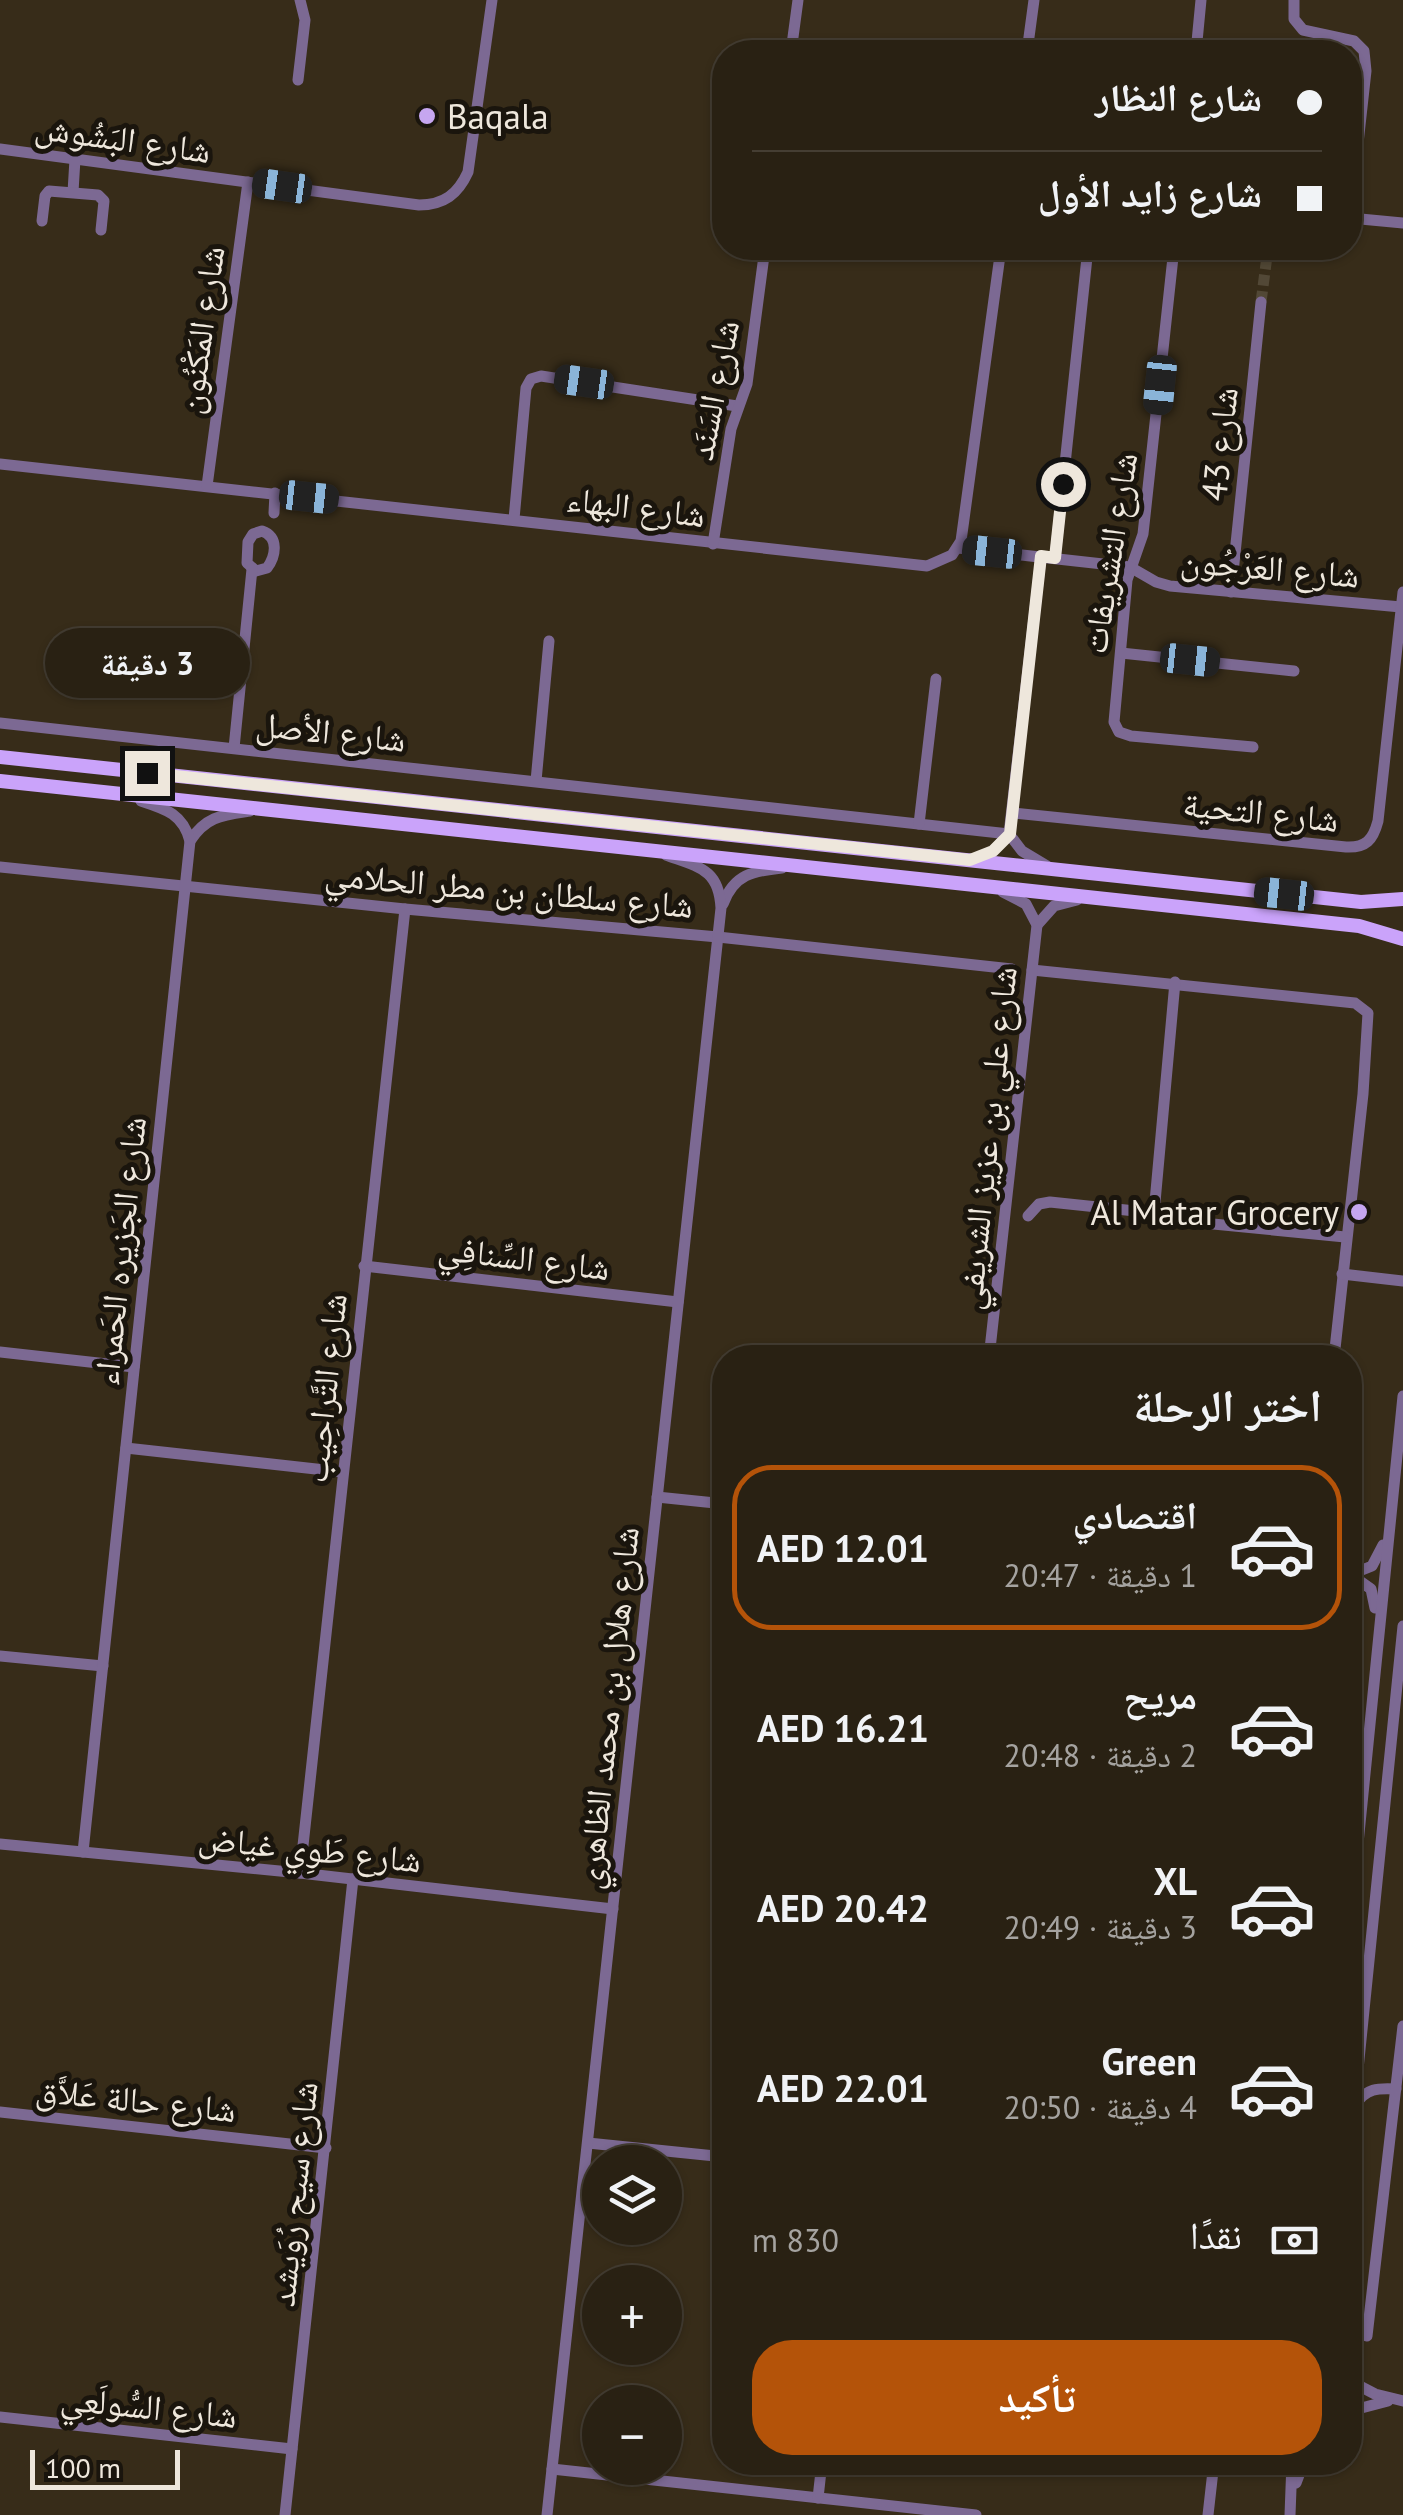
<!DOCTYPE html>
<html lang="ar">
<head>
<meta charset="utf-8">
<style>
	body { margin:0; font-family:"PT Sans","Noto Naskh Arabic",sans-serif; background:#31291c; color:#f1f3f6; direction:rtl; height:100vh; display:flex; flex-direction:column; font-size:38px; white-space:nowrap }
	* { box-sizing:border-box; margin:0 }
	p { font-size:32px; color:#a5a3a0 }
	.icon { flex:none; width:55px; height:55px; fill:none; stroke:currentColor; stroke-width:2; stroke-linecap:round; stroke-linejoin:round }
	.map { position:relative; flex:1; overflow:hidden; direction:ltr }
	.drawer { position:absolute; left:712px; top:1345px; width:650px; height:1130px; display:flex; flex-direction:column; background:#292113; border-radius:40px; box-shadow:0 2px 8px #0004,0 0 0 2px #453e33; direction:rtl }
	.drawer>* { flex:none }
	.banner { position:absolute; left:712px; top:40px; width:650px; height:220px; border-radius:40px; box-shadow:0 2px 8px #0004,0 0 0 2px #453e33; direction:rtl; display:grid; align-content:center; height:220px; padding:0 40px; background:#292113 }
	.controls { position:absolute; left:582px; top:2145px; display:grid; gap:20px }
	.controls a { display:grid; place-items:center; width:100px; height:100px; border-radius:50%; background:#292113; box-shadow:0 2px 8px #0004,0 0 0 2px #453e33; font-size:50px }
	.scale { position:absolute; left:30px; bottom:25px; width:150px; box-sizing:border-box; padding-left:10px; border:5px solid #eee7dc; border-top:0; font-size:28px; line-height:35px; white-space:nowrap; color:#eee7dc; -webkit-text-stroke:8px #1a150d; paint-order:stroke }
	.end { position:absolute; width:45px; height:45px; margin:-22px; border:12px solid #eee7dc; background:#111; box-shadow:0 0 0 5px #111 }
	.from { border-radius:50% }
	.bubble { position:absolute; height:70px; border-radius:35px; background:#292113; box-shadow:0 2px 8px #0004,0 0 0 2px #453e33; font-size:32px; font-weight:700; line-height:70px; text-align:center; direction:rtl }
	.car { position:absolute; width:30px; height:60px; margin:-30px -15px; border-radius:12px; box-shadow:0 0 8px 2px #0007; background:linear-gradient(#222 24%,#8ab4d8 0 40%,#222 0 76%,#8ab4d8 0 86%,#222 0) }
	.banner b { display:flex; align-items:center; gap:35px; height:95px; font-size:38px }
	.banner b+b { border-top:2px solid #453e33 }
	.banner i { width:25px; height:25px; background:#f1f3f6 }
	ul { padding:0; list-style:none }
	li { display:flex; align-items:center; gap:30px; height:165px; margin:0 20px 15px; padding:0 20px; border:5px solid transparent; border-radius:40px }
	li div { flex:1 }
	li b { display:block; font-size:38px }
	li em { font-style:normal; font-weight:700 }
	li.current { border-color:#b45309 }
	li>.icon { width:90px; height:90px; stroke-width:1.5 }
	h2 { padding:0 40px; font-size:45px; line-height:120px }
	.pay { display:flex; align-items:center; gap:25px; height:110px; padding:0 40px; font-size:38px }
	.pay p { margin-inline-start:auto }
	.button { display:flex; gap:20px; margin-top:auto; padding:20px 40px }
	.button a { flex:1; height:115px; border-radius:40px; background:#b45309; color:#fff; font-size:40px; font-weight:700; line-height:115px; text-align:center }
	.map>svg:first-child { display:block }
</style>
</head>
<body>
<div class="map">
<svg width="1403" height="2515" viewBox="0 0 1403 2515">
	<rect width="100%" height="100%" fill="#372c19"/>
	<g fill="none" stroke-linecap="round" stroke-linejoin="round">
		<path stroke="#524836" stroke-width="11" stroke-dasharray="11 5.5" stroke-linecap="butt" d="M 1261,302 L 1267,256"/>
		<g stroke="#7c6993" stroke-width="11">
			<path d="M 1294,0 L 1294,19 L 1303,30 L 1354,41 L 1364,51 L 1366,71 L 1350,216"/>
			<path d="M 791,52 L 798,0"/>
			<path d="M 1027,52 L 1034,0"/>
			<path d="M 1196,52 L 1201,0"/>
			<path d="M 298,80 L 305,20 L 300,0"/>
			<path d="M 0,149 L 419,205 C 444,205 458,194 468,172 L 492,0"/>
			<path d="M 73,192 L 75,159"/>
			<path d="M 1350,218 L 1403,223"/>
			<path d="M 42,221 L 45,196 L 49,191 L 98,195 L 104,201 L 101,230"/>
			<path d="M 1174,248 L 1143,534 L 1127,580 L 1114,722 L 1119,732 L 1131,736 L 1253,747"/>
			<path d="M 1267,256 L 1268,248"/>
			<path d="M 0,464 L 927,566 L 952,555 L 961,541 L 1001,248"/>
			<path d="M 207,486 L 248,182"/>
			<path d="M 274,513 L 275,493"/>
			<path d="M 514,519 L 526,388 L 531,379 L 541,376 L 737,406"/>
			<path d="M 262,531 C 279,537 276,556 267,568 L 256,571 L 247,563 L 248,542 L 253,534 Z"/>
			<path d="M 713,544 L 731,429 L 747,384 L 765,248"/>
			<path d="M 958,548 L 1130,567 L 1156,582 L 1170,586 L 1401,607"/>
			<path d="M 1055,558 L 1088,248"/>
			<path d="M 1231,592 L 1261,302"/>
			<path d="M 1121,653 L 1294,671"/>
			<path d="M 0,723 L 1009,834"/>
			<path d="M 234,748 L 252,569"/>
			<path d="M 536,781 L 549,641"/>
			<path d="M 1013,813 L 1346,847 C 1366,848 1373,840 1378,821 L 1403,592"/>
			<path d="M 919,824 L 936,679"/>
			<path d="M 1009,834 L 1022,851 L 1047,866"/>
			<path d="M 190,841 C 206,816 223,815 250,811"/>
			<path d="M 974,859 L 993,851 L 1009,834 L 1041,557"/>
			<path d="M 0,867 L 405,909 L 718,937 L 1012,969"/>
			<path d="M 723,904 C 734,874 753,871 782,868"/>
			<path d="M 1037,925 L 1054,906 L 1077,900"/>
			<path d="M 1032,970 L 1355,1003 L 1368,1013 L 1363,1094 L 1334,1358"/>
			<path d="M 1154,1213 L 1175,982"/>
			<path d="M 1028,1216 L 1039,1204 L 1050,1202 L 1154,1213 L 1162,1219 L 1345,1237"/>
			<path d="M 364,1266 L 678,1302"/>
			<path d="M 1342,1274 L 1403,1281"/>
			<path d="M 0,1352 L 134,1367"/>
			<path d="M 989,1358 L 1037,925 L 1026,904 L 1003,892"/>
			<path d="M 126,1448 L 343,1472"/>
			<path d="M 657,1497 L 725,1504"/>
			<path d="M 1350,1574 L 1371,1589 L 1375,1608"/>
			<path d="M 1352,1574 L 1372,1566 L 1383,1545"/>
			<path d="M 0,1656 L 103,1666"/>
			<path d="M 0,1844 L 300,1873 L 613,1909"/>
			<path d="M 83,1852 L 190,841 C 183,814 166,809 141,801"/>
			<path d="M 300,1873 L 405,909"/>
			<path d="M 1350,1923 L 1403,1396"/>
			<path d="M 1355,2105 C 1366,2088 1378,2088 1396,2089"/>
			<path d="M 0,2112 L 326,2148"/>
			<path d="M 588,2143 L 725,2157"/>
			<path d="M 1350,2148 L 1403,1626"/>
			<path d="M 1367,2336 L 1403,2026"/>
			<path d="M 1350,2381 L 1375,2394 L 1403,2401"/>
			<path d="M 1350,2411 L 1388,2401"/>
			<path d="M 0,2417 L 292,2449"/>
			<path d="M 552,2469 L 976,2515"/>
			<path d="M 1296,2483 L 1304,2462"/>
			<path d="M 818,2498 L 822,2462"/>
			<path d="M 285,2515 L 353,1879"/>
			<path d="M 547,2515 L 721,908 C 719,869 699,867 666,855"/>
			<path d="M 1208,2515 L 1214,2462"/>
			<path d="M 1290,2515 L 1292,2462"/>
		</g>
		<g stroke="#caa3fa" stroke-width="14">
			<path d="M 0,757 L 1361,902 L 1403,899"/>
			<path d="M 0,781 L 1359,926 L 1403,939"/>
		</g>
	</g>
	<g fill="none" stroke-linecap="round" stroke-linejoin="round">
		<path stroke="#eee7dc" stroke-width="12" d="M 147,773 L 970,860 L 993,851 L 1010,834 L 1041,556 L 1055,558 L 1063,484"/>
	</g>
	<g fill="#c6a6f0" stroke="#1a150d" stroke-width="4">
		<circle cx="427" cy="116" r="10"/>
		<circle cx="1359" cy="1212" r="10"/>
	</g>
	<g text-anchor="middle" dominant-baseline="central" stroke-width="10" stroke-linejoin="round" paint-order="stroke">
		<g font-size="35" fill="#eee7dc" stroke="#1a150d" text-anchor="start">
			<text x="447" y="116">Baqala</text>
			<text x="1339" y="1212" text-anchor="end">Al Matar Grocery</text>
		</g>
		<g font-size="35" fill="#eee7dc" stroke="#1a150d">
			<text transform="translate(123 138) rotate(8)">شارع البَشُوش</text>
			<text transform="translate(200 330) rotate(-82)">شارع المَكْنُون</text>
			<text transform="translate(713 390) rotate(-79)">شارع السَنَد</text>
			<text transform="translate(1219 444) rotate(-84)">شارع 43</text>
			<text transform="translate(636 506) rotate(7)">شارع البهاء</text>
			<text transform="translate(1109 553) rotate(-81)">شارع التشريفات</text>
			<text transform="translate(1270 567) rotate(5)">شارع العَرْجُون</text>
			<text transform="translate(331 731) rotate(6)">شارع الأصل</text>
			<text transform="translate(1261 811) rotate(6)">شارع التحية</text>
			<text transform="translate(509 889) rotate(5)">شارع سلطان بن مطر الحلامي</text>
			<text transform="translate(986 1138) rotate(-84)">شارع علي بن عزيز الشريفي</text>
			<text transform="translate(119 1251) rotate(-84)">شارع الجَزيره الحَمراء</text>
			<text transform="translate(524 1257) rotate(7)">شارع السِّنافِي</text>
			<text transform="translate(324 1388) rotate(-84)">شارع التَّراحِيب</text>
			<text transform="translate(607 1708) rotate(-84)">شارع هلال بن محمد الظاهري</text>
			<text transform="translate(310 1848) rotate(6)">شارع طَوِي غياض</text>
			<text transform="translate(136 2099) rotate(6)">شارع حالة عَلاَّق</text>
			<text transform="translate(293 2194) rotate(-84)">شارع سيح رُوَيشد</text>
			<text transform="translate(149 2406) rotate(6)">شارع السُّولَعِي</text>
		</g>
	</g>
</svg>
<div class="controls">
<a><svg class="icon" aria-label="layers" viewBox="0 0 24 24"><path d="M12 4l9 5-9 5-9-5zM3 14l9 5 9-5"/></svg></a>
<a>+</a>
<a>−</a>
</div>
<div class="scale">100 m</div>
<i class="end from" style="left:1063px;top:484px"></i>
<i class="end" style="left:147px;top:773px"></i>
<div class="bubble" style="left:45px;top:628px;width:205px">3 دقيقة</div>
<i class="car" style="left:282px;top:186px;rotate:278deg"></i>
<i class="car" style="left:584px;top:382px;rotate:278deg"></i>
<i class="car" style="left:1160px;top:385px;rotate:186deg"></i>
<i class="car" style="left:309px;top:497px;rotate:96deg"></i>
<i class="car" style="left:992px;top:552px;rotate:276deg"></i>
<i class="car" style="left:1190px;top:660px;rotate:96deg"></i>
<i class="car" style="left:1284px;top:894px;rotate:276deg"></i>
<div class="banner">
<b><i class="from"></i>شارع النظار</b>
<b><i></i>شارع زايد الأول</b>
</div>
<section class="drawer">
<h2>اختر الرحلة</h2>
<ul>
<li class="current"><svg class="icon" aria-label="car" viewBox="0 0 24 24"><path d="M5 17H2v-5l4-1 3-4h7l3 4 3 1v5h-3M9 17h6M6 11h13"/><circle cx="7" cy="17" r="2"/><circle cx="17" cy="17" r="2"/></svg><div><b>اقتصادي</b><p>1 دقيقة · 20:47</p></div><em>AED 12.01</em></li>
<li><svg class="icon" aria-label="car" viewBox="0 0 24 24"><path d="M5 17H2v-5l4-1 3-4h7l3 4 3 1v5h-3M9 17h6M6 11h13"/><circle cx="7" cy="17" r="2"/><circle cx="17" cy="17" r="2"/></svg><div><b>مريح</b><p>2 دقيقة · 20:48</p></div><em>AED 16.21</em></li>
<li><svg class="icon" aria-label="car" viewBox="0 0 24 24"><path d="M5 17H2v-5l4-1 3-4h7l3 4 3 1v5h-3M9 17h6M6 11h13"/><circle cx="7" cy="17" r="2"/><circle cx="17" cy="17" r="2"/></svg><div><b>XL</b><p>3 دقيقة · 20:49</p></div><em>AED 20.42</em></li>
<li><svg class="icon" aria-label="car" viewBox="0 0 24 24"><path d="M5 17H2v-5l4-1 3-4h7l3 4 3 1v5h-3M9 17h6M6 11h13"/><circle cx="7" cy="17" r="2"/><circle cx="17" cy="17" r="2"/></svg><div><b>Green</b><p>4 دقيقة · 20:50</p></div><em>AED 22.01</em></li>
</ul>
<div class="pay"><svg class="icon" aria-label="cash" viewBox="0 0 24 24"><path d="M3 7h18v10H3z"/><circle cx="12" cy="12" r="2"/></svg>نقدًا<p>830 m</p></div>
<div class="button"><a>تأكيد</a></div>
</section>
</div>
</body>
</html>
